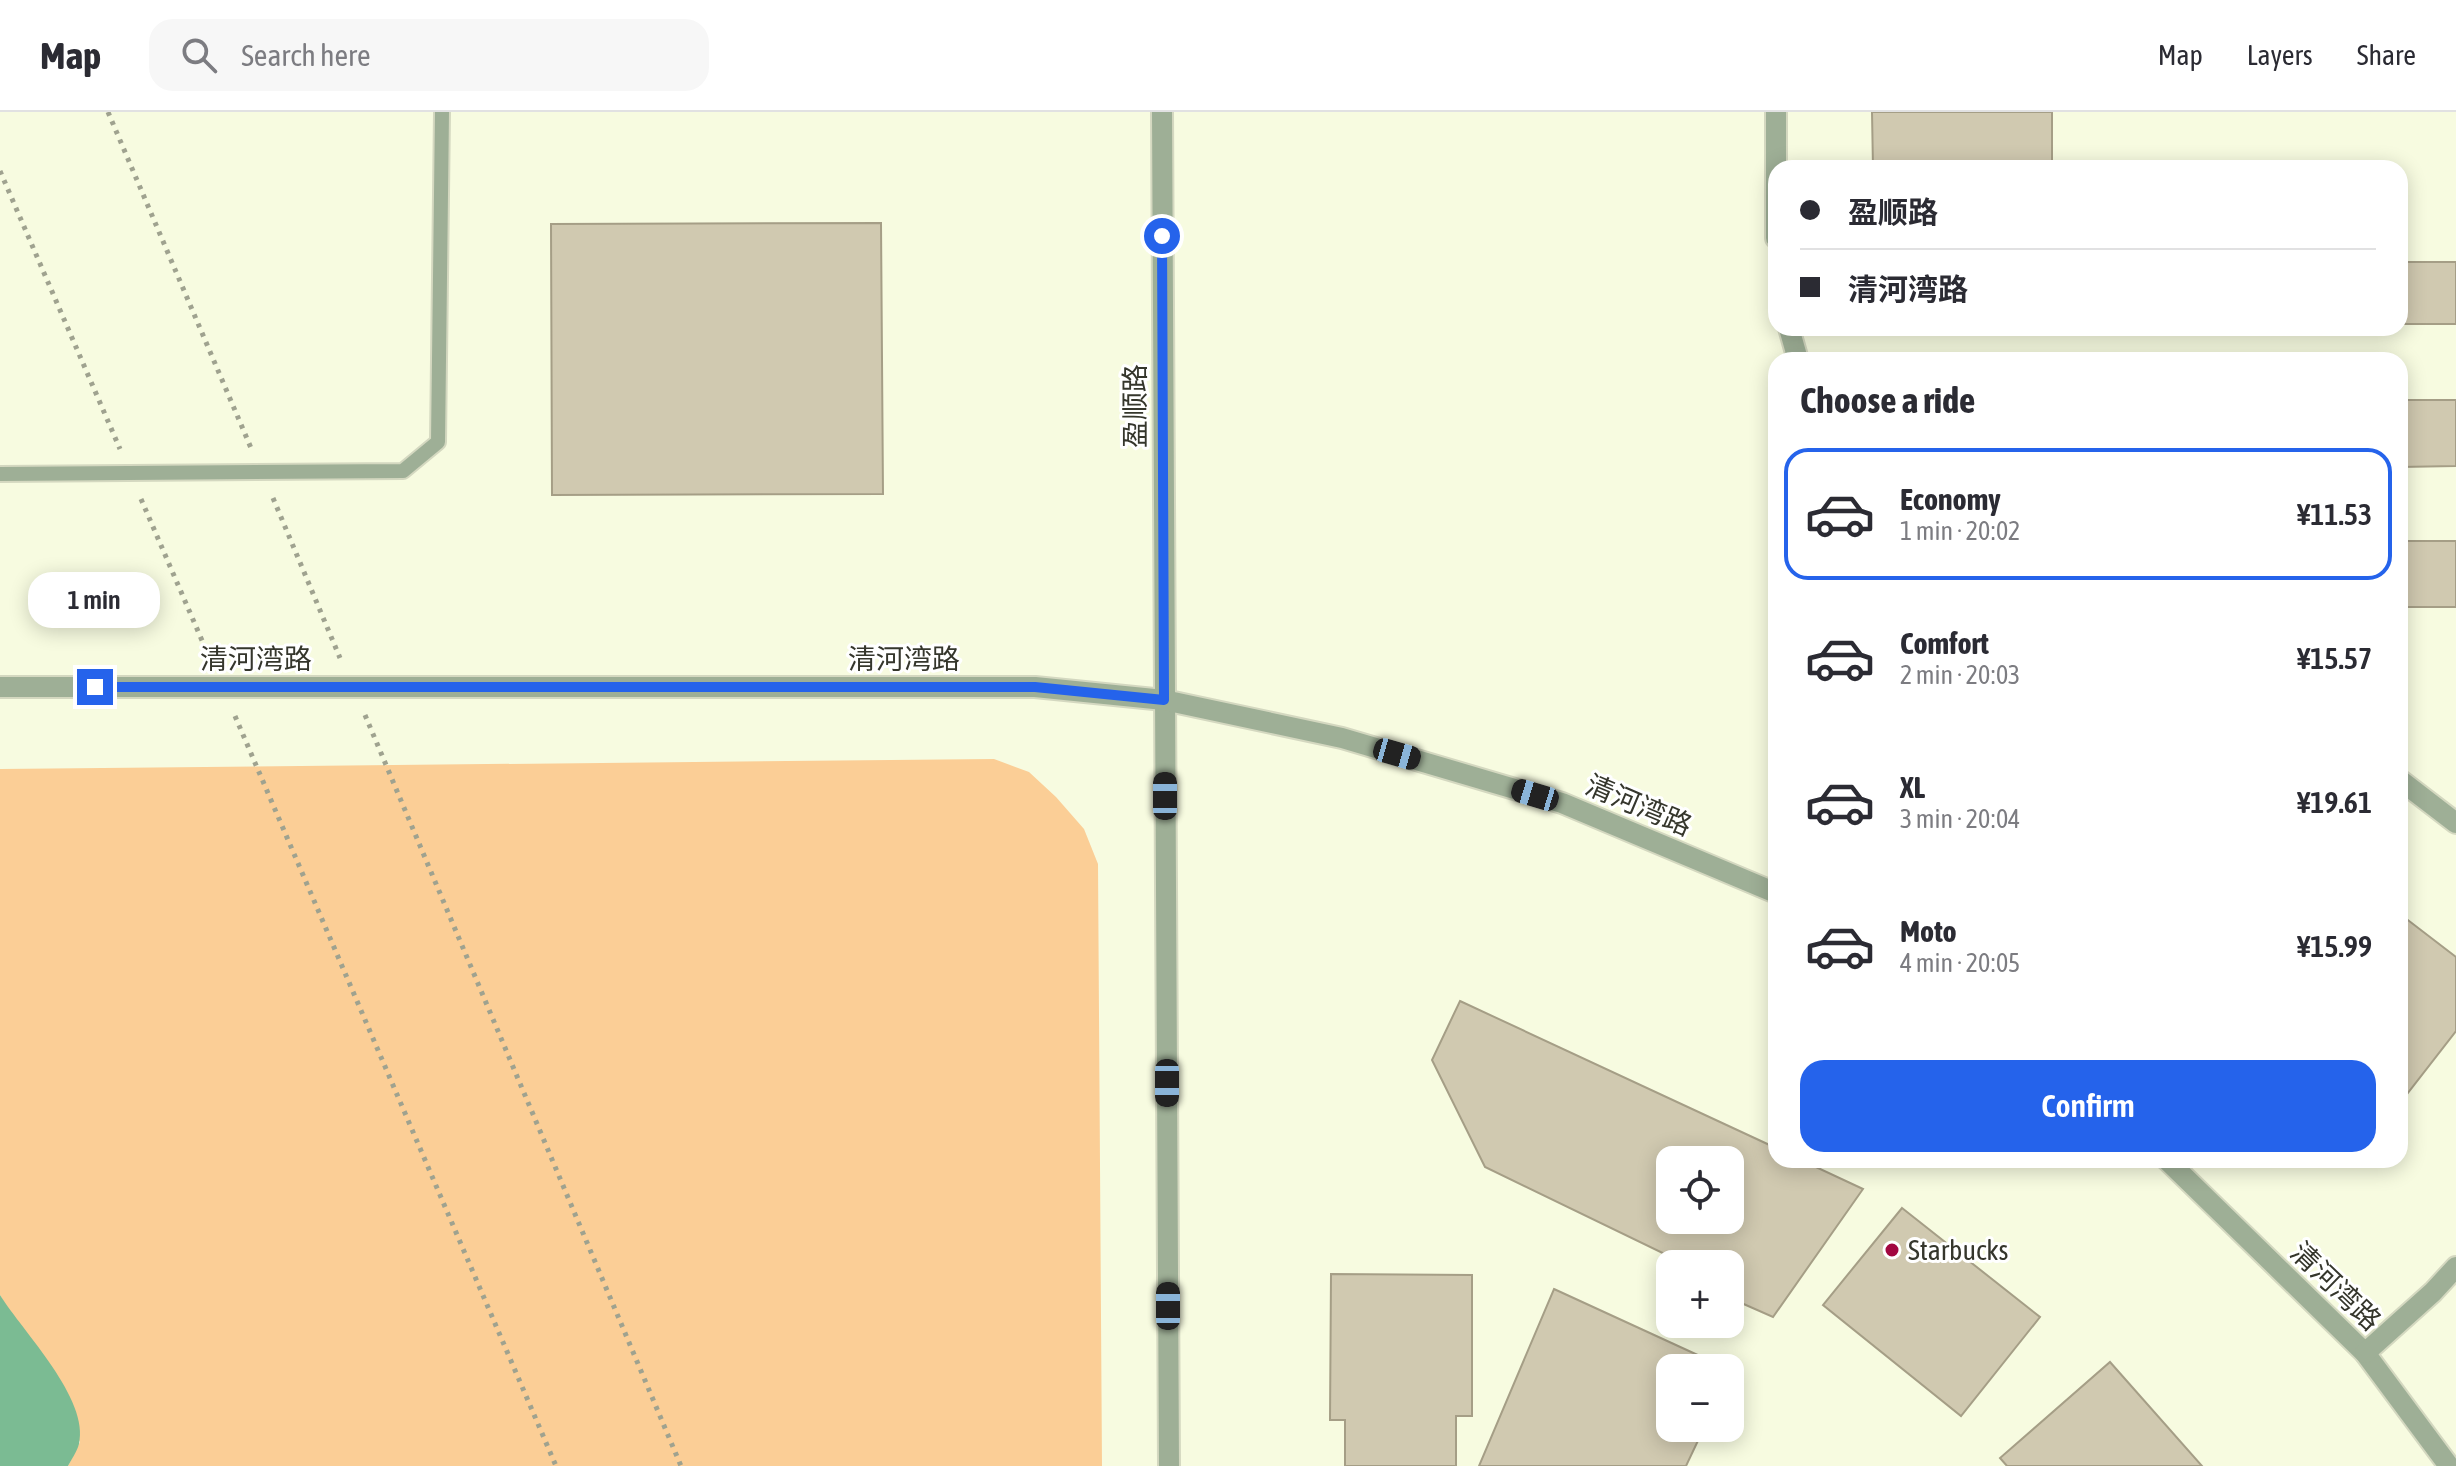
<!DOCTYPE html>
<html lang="en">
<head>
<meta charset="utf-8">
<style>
	body { margin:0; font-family:"Asap Condensed","Noto Sans SC",sans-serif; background:#f7f7f7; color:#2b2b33; height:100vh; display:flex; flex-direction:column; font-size:30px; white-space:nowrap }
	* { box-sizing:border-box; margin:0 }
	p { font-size:26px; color:#7c7c81 }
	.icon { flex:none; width:44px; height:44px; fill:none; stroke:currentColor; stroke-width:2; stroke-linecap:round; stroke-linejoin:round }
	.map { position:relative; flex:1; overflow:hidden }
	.sheet { position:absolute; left:1768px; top:240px; width:640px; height:816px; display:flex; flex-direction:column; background:#fff; border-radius:24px; box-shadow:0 4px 20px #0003 }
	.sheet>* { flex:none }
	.top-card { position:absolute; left:1768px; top:48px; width:640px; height:176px; border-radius:24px; box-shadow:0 4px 20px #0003; display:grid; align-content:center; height:176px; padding:0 32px; background:#fff }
	.controls { position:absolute; left:1656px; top:1034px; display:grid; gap:16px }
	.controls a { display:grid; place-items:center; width:88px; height:88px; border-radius:16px; background:#fff; box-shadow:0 4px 20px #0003; font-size:40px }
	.end { position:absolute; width:36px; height:36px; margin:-18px; border:10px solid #2563eb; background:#fff; box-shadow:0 0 0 4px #fff }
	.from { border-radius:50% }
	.bubble { position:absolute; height:56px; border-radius:24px; background:#fff; box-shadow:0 4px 20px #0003; font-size:26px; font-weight:600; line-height:56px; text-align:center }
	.car { position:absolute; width:24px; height:48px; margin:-24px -12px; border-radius:10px; box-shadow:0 0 6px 2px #0007; background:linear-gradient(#222 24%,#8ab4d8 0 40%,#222 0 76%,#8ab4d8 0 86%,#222 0) }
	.top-card b { display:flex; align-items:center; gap:28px; height:76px; font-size:30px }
	.top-card b+b { border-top:2px solid #e1e1e2 }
	.top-card i { width:20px; height:20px; background:#2b2b33 }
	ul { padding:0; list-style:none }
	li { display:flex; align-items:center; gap:24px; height:132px; margin:0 16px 12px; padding:0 16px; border:4px solid transparent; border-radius:24px }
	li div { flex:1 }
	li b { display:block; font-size:30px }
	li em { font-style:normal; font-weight:600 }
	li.on { border-color:#2563eb }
	li>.icon { width:72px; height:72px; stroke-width:1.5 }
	h2 { padding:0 32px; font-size:36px; line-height:96px }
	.cta { display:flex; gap:16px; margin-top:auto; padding:16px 32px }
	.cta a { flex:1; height:92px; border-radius:24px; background:#2563eb; color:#fff; font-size:32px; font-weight:600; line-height:92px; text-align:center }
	header { display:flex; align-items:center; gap:48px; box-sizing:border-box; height:112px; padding:0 40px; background:#fff; border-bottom:2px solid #e1e1e2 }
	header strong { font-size:38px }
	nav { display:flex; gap:44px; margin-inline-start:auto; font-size:28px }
	.search { width:560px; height:72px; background:#f7f7f7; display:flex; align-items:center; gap:20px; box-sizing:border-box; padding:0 28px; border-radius:24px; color:#7c7c81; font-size:30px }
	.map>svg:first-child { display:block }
</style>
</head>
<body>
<header>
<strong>Map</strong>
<div class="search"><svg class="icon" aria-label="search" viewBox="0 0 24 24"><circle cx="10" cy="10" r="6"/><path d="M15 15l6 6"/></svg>Search here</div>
<nav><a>Map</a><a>Layers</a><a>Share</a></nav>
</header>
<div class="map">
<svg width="2456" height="1354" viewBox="0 0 2456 1354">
	<rect width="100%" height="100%" fill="#f7fbe0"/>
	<path fill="#fbce96" d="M 994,647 L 1029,660 L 1056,685 L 1084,717 L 1098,752 L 1102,1354 L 68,1354 L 80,1330 L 0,1183 L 0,657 Z"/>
	<path fill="#7bbb93" d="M 0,1183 C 23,1220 90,1287 79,1332 C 77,1339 72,1347 68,1354 L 0,1354 Z"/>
	<g fill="#d0c9b0" stroke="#a59e86" stroke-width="2" fill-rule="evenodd">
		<path d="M 1872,0 L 2052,0 L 2052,56 L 1873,56 Z"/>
		<path d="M 881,111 L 883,382 L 552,383 L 551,112 Z"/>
		<rect x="2400" y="150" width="56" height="62"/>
		<path d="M 1857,216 L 2041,216 L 2041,219 Z"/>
		<path d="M 2400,288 L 2456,288 L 2456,354 L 2400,355 Z"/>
		<rect x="2400" y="429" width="56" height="66"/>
		<path d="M 2400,802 L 2456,845 L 2456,919 L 2400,991 Z"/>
		<path d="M 1460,889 L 1776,1036 L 1776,1048 L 1801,1048 L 1863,1077 L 1773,1205 L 1730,1186 L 1730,1152 L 1670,1152 L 1670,1160 L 1665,1158 L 1671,1145 L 1485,1055 L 1432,948 ZM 1670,1048 L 1730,1048 L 1730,1108 L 1670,1108 Z"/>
		<path d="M 1902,1096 L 2040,1205 L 1961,1304 L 1823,1193 Z"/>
		<path d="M 1331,1162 L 1472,1163 L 1472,1304 L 1456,1304 L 1456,1354 L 1345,1354 L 1345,1308 L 1330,1308 Z"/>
		<path d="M 1554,1177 L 1726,1256 L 1670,1256 L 1670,1316 L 1704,1316 L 1686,1354 L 1479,1354 Z"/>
		<path d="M 2110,1250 L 2202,1354 L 2007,1354 L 2000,1346 Z"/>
	</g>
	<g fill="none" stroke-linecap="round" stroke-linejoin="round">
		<defs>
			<path id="lane" d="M 0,362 L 403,359 L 438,330 L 442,0"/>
			<g id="street">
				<path d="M 1162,0 L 1169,1354"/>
				<path d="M 1776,0 L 1776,126"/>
				<path d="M 1789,216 L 1798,248"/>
				<path d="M 0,575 L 1035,575 L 1164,588 L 1342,626 L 1562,691 L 1776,781"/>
				<path d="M 2400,668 L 2456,711"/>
				<path d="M 2167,1048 L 2365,1241 L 2449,1354"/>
				<path d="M 2365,1241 L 2433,1180 L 2456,1155"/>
			</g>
		</defs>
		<use href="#lane" stroke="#d4d8c0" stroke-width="18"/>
		<use href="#street" stroke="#d4d8c0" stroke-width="24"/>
		<g stroke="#9fa28f" stroke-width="5" stroke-dasharray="4 6" stroke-linecap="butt">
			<path d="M 108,0 L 251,336"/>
			<path d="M 0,59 L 120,337"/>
			<path d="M 273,386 L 340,546"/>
			<path d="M 141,387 L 210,547"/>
			<path d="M 365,603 L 681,1354"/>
			<path d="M 235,604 L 556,1354"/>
		</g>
		<use href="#lane" stroke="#9eaf96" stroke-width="14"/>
		<use href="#street" stroke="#9eaf96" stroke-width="20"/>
	</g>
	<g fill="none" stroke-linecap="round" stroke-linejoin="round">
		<path stroke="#2563eb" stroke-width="10" d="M 95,575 L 1035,575 L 1164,588 L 1162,124"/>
	</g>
	<circle fill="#a20741" stroke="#fff" stroke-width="3" cx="1892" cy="1138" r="8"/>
	<g text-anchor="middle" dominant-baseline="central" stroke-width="6" stroke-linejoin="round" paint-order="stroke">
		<g font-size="28" fill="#35362c" stroke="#fff">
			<text transform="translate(1135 294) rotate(-90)">盈顺路</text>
			<text x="256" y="547">清河湾路</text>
			<text x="904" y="547">清河湾路</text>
			<text transform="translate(1639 693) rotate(23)">清河湾路</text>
			<text transform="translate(2336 1174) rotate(44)">清河湾路</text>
		</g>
		<g font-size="28" fill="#35362c" stroke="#fff" text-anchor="start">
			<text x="1908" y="1138">Starbucks</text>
		</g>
	</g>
</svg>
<div class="controls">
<a><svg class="icon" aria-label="locate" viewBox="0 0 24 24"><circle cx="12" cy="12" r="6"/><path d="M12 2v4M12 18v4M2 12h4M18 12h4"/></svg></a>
<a>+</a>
<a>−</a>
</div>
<i class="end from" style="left:1162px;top:124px"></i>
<i class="end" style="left:95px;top:575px"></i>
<div class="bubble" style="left:28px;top:460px;width:132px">1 min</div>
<i class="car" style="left:1397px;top:642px;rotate:106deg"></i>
<i class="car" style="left:1535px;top:683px;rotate:287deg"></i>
<i class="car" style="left:1165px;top:684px;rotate:0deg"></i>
<i class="car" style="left:1167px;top:971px;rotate:180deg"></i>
<i class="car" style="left:1168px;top:1194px;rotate:0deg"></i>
<div class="top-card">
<b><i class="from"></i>盈顺路</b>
<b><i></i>清河湾路</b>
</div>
<section class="sheet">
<h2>Choose a ride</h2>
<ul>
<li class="on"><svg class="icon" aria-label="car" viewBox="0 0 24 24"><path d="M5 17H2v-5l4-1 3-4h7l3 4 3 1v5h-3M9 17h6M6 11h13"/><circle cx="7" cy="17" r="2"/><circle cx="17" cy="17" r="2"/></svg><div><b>Economy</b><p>1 min · 20:02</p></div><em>¥11.53</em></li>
<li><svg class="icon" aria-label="car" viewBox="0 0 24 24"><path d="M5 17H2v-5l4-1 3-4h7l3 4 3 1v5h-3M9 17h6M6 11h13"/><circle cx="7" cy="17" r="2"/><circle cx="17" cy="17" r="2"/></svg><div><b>Comfort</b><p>2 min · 20:03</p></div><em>¥15.57</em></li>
<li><svg class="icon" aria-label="car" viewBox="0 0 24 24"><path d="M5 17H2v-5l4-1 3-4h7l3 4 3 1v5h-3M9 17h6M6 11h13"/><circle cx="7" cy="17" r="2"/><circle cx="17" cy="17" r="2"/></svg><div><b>XL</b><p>3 min · 20:04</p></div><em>¥19.61</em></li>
<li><svg class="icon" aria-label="car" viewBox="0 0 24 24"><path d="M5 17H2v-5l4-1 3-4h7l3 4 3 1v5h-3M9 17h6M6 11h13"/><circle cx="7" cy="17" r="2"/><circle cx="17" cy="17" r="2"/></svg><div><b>Moto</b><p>4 min · 20:05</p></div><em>¥15.99</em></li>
</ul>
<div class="cta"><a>Confirm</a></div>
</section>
</div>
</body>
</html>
